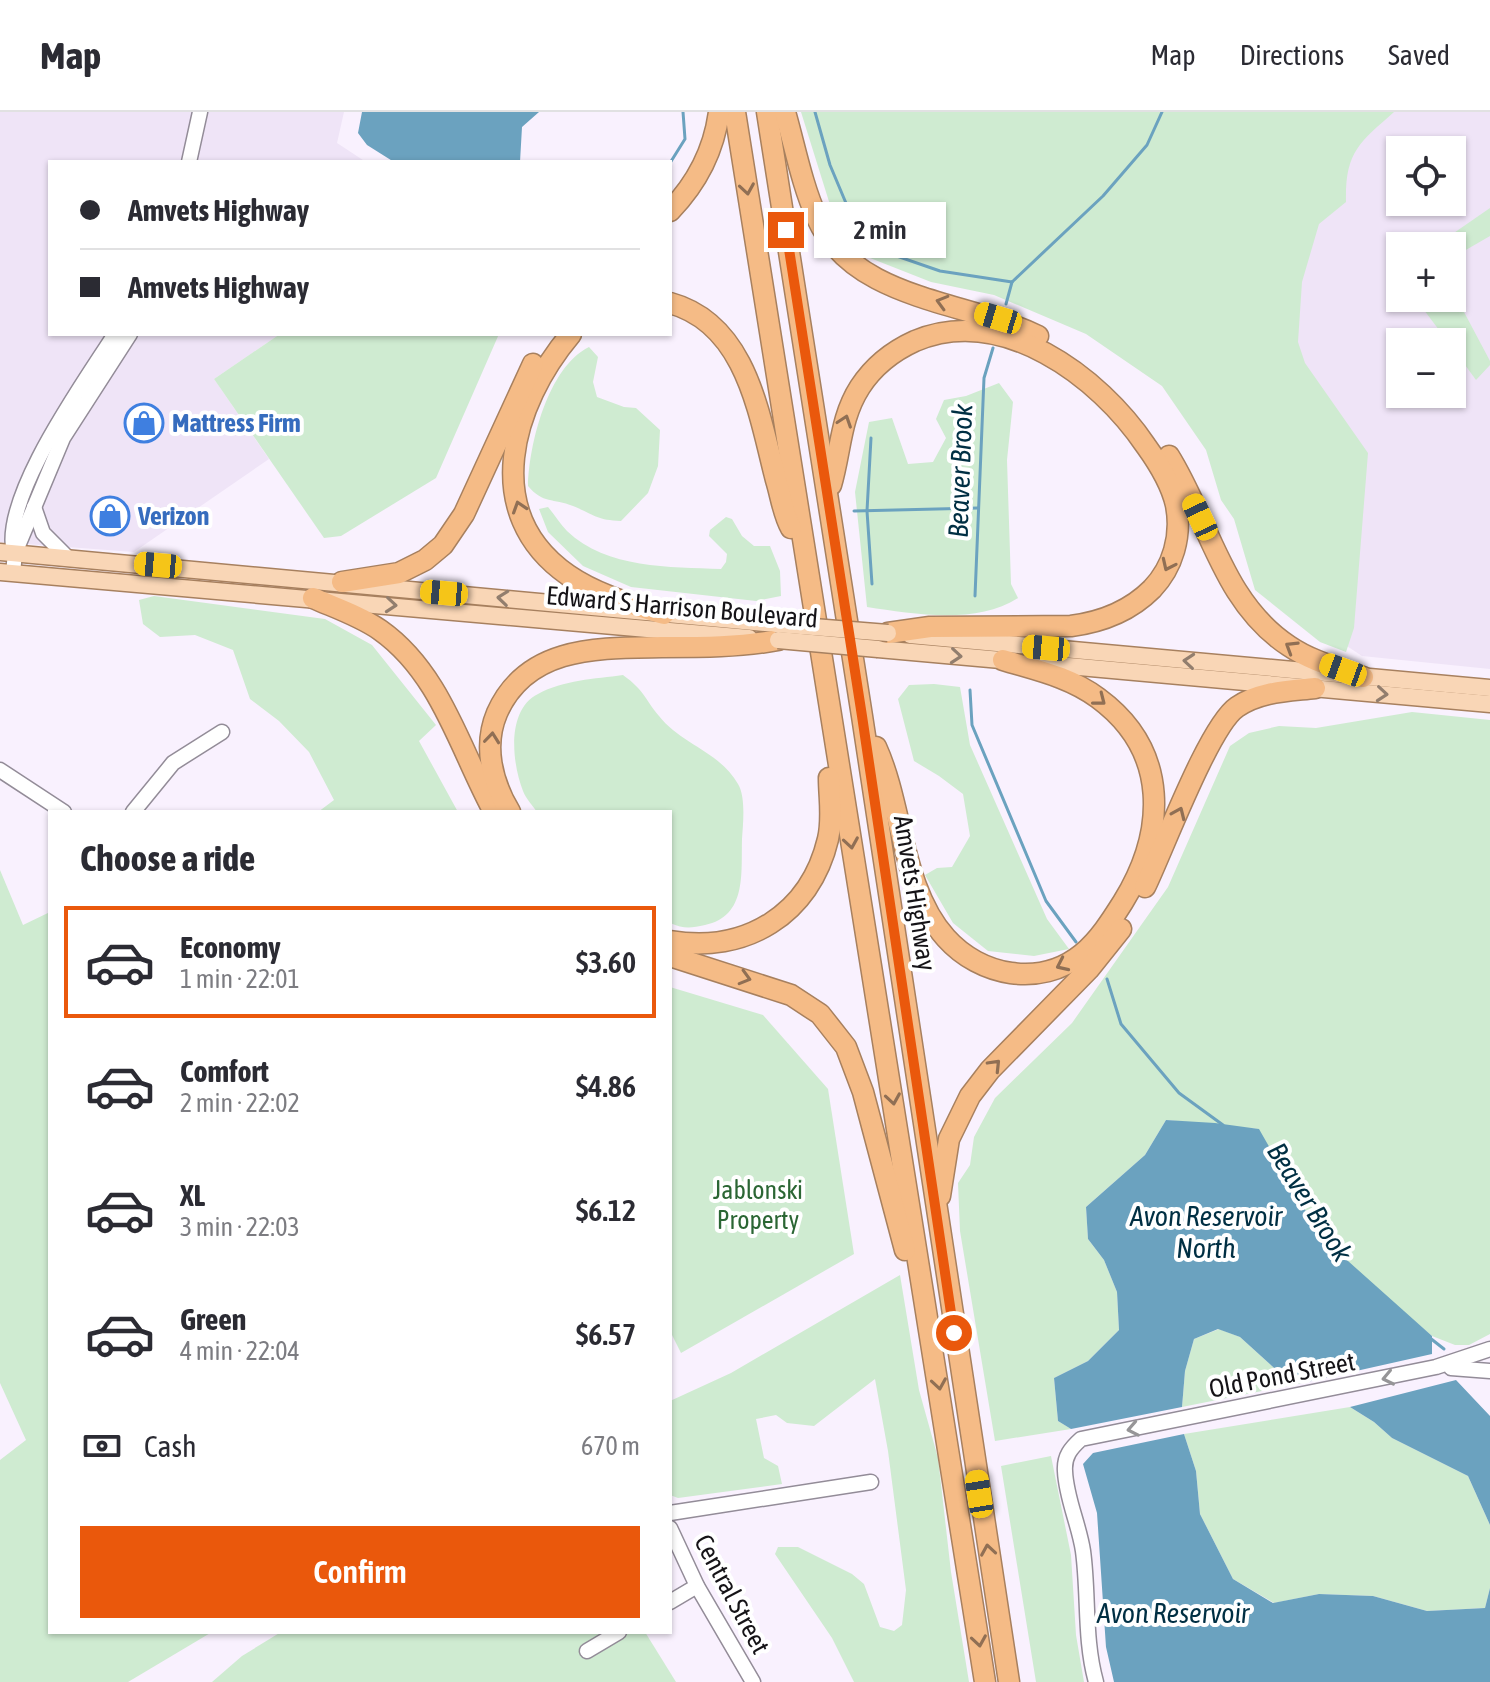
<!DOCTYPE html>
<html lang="en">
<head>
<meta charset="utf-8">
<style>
	body { margin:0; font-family:"Asap Condensed",sans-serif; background:#f7f7f7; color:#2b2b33; height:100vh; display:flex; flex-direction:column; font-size:30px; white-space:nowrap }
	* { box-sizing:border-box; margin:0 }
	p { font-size:26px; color:#7c7c81 }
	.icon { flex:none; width:44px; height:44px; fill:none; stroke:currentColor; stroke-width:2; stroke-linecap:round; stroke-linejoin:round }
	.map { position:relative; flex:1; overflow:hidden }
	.drawer { position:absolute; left:48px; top:698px; width:624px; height:824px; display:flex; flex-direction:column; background:#fff; border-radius:0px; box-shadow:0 2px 6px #0004 }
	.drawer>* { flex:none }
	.guide { position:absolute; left:48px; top:48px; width:624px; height:176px; border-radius:0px; box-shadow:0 2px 6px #0004; display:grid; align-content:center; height:176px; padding:0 32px; background:#fff }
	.tools { position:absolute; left:1386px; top:24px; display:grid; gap:16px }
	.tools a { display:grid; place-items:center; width:80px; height:80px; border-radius:0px; background:#fff; box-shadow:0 2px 6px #0004; font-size:40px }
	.end { position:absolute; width:36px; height:36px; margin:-18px; border:10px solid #ea580c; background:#fff; box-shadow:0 0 0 4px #fff }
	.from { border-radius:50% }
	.bubble { position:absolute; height:56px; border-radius:0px; background:#fff; box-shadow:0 2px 6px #0004; font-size:26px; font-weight:600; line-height:56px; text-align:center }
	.car { position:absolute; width:24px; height:48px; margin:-24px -12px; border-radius:10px; box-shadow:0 0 6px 2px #0007; background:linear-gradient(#f5c518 24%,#345 0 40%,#f5c518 0 76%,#345 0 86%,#f5c518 0) }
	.guide b { display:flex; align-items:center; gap:28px; height:76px; font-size:30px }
	.guide b+b { border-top:2px solid #e1e1e2 }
	.guide i { width:20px; height:20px; background:#2b2b33 }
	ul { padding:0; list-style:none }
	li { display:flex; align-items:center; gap:24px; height:112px; margin:0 16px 12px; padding:0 16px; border:4px solid transparent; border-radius:0px }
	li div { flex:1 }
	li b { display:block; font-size:30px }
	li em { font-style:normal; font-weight:600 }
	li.selected { border-color:#ea580c }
	li>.icon { width:72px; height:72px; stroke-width:1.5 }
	h2 { padding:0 32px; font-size:36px; line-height:96px }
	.pay { display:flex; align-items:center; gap:20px; height:88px; padding:0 32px; font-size:30px }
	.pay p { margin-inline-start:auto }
	.cta { display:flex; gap:16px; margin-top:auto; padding:16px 32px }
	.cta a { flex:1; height:92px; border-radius:0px; background:#ea580c; color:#fff; font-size:32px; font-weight:600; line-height:92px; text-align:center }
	header { display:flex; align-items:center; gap:48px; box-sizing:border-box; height:112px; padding:0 40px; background:#fff; border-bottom:2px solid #e1e1e2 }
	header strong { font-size:38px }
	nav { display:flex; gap:44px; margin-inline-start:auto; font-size:28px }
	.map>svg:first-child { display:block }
</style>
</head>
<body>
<header>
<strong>Map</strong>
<nav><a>Map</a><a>Directions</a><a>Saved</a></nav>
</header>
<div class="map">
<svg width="1490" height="1570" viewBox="0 0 1490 1570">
	<rect width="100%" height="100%" fill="#f9f1fe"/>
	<g fill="#efe4f7" fill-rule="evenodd">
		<path d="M 0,0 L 344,0 L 337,31 L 366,50 L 50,50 L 50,222 L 280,222 L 214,267 L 269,347 L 134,440 L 0,430 Z"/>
		<path d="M 1335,0 L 1490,0 L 1490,557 L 1362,544 L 1273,485 L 1311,47 ZM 1400,38 L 1452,38 L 1452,90 L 1400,90 ZM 1400,134 L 1452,134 L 1452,186 L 1400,186 ZM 1400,230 L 1452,230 L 1452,282 L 1400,282 Z"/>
	</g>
	<g fill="#cfebd1">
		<path d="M 801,0 L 1394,0 C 1359,31 1345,40 1346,90 L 1319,112 L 1302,170 L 1298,230 L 1305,251 L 1368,341 L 1354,516 L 1346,540 L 1320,530 L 1255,478 L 1234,407 L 1221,388 L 1206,338 L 1162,274 L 1086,222 L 994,183 L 931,170 L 865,144 L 836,112 Z"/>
		<path d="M 1490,96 L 1490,124 L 1452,146 L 1452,134 L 1435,134 Z"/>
		<path d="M 1452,171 L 1455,183 L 1490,249 L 1490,253 L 1476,268 L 1452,235 L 1452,230 L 1448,230 L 1415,186 L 1452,186 Z"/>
		<path d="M 280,222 L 499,222 L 436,366 L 341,424 L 324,426 L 214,267 Z"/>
		<path d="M 589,235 L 598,245 L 593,270 L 597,285 L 624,295 L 636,296 L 660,318 L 658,354 L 648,381 L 621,409 C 596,408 595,403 573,394 C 553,386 543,392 528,374 C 529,332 548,255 589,235 Z"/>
		<path d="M 999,271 L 1013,290 L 1007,348 L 1011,472 L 1018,486 C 976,513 914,502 867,495 L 855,380 L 869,310 L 892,306 L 908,352 L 933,350 L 946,326 L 936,307 L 944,288 L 966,284 Z"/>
		<path d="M 548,395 C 554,402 560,412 567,419 C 607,457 670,455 721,457 L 726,450 L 727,442 L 709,424 L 710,418 L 726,405 L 732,407 L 742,424 L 754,434 L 770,434 L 780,459 L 781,484 L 756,489 L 631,475 L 583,454 L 548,420 L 539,397 Z"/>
		<path d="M 154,484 L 325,507 L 372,533 L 436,613 L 419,629 L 458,700 L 318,700 L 334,688 L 309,640 L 279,609 L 250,587 L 233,538 L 195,523 L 160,525 L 143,512 L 139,488 Z"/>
		<path d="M 623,563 C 645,579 644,586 659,604 C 681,632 720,640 738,672 C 746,685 743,712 742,727 C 741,762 747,804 705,813 C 691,816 684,817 670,811 L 670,700 L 537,700 C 533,694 526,687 523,679 C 512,651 506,598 538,582 C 563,568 595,567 623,563 Z"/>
		<path d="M 934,572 L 960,575 L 970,633 L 1047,807 L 1069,837 L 1034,844 L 988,839 L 953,811 L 925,763 L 937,756 L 952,755 L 970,724 L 963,682 L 939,664 L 914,649 L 898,587 L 909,573 Z"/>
		<path d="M 1412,600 L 1490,608 L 1490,1222 L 1469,1233 L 1455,1233 L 1432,1224 L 1372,1173 L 1320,1124 L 1258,1017 L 1166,1008 L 1145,1043 L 1086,1095 L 1088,1127 L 1104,1148 L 1117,1180 L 1119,1218 L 1088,1249 L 1054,1266 L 1058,1309 L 1071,1317 L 995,1329 L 960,1119 L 958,1071 L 970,1053 L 974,1025 L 995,986 L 1072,911 L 1168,775 L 1230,634 L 1249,621 L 1279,614 L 1316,616 Z"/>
		<path d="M 0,758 L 23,813 L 50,800 L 50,1520 L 212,1520 L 128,1570 L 0,1570 L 0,1348 L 26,1328 L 0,1271 Z"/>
		<path d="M 670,875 L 763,903 L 828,977 L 854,1142 L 681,1241 L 670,1219 Z"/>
		<path d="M 900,1163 L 919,1278 L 938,1346 L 951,1460 L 969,1570 L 854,1570 L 832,1526 L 775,1442 L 778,1435 L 798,1435 L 852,1462 L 864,1472 L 880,1515 L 894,1519 L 902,1513 L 906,1478 L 888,1339 L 875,1267 L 814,1314 L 787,1311 L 776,1303 L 756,1307 L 764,1346 L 778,1354 L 782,1372 L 678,1386 L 670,1383 L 670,1289 L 731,1261 Z"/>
		<path d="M 1219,1217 L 1240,1225 L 1282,1263 L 1307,1270 L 1182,1295 L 1185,1259 L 1194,1227 Z"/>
		<path d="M 1350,1295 L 1374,1310 L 1392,1326 L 1468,1364 L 1490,1413 L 1490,1476 L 1485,1496 L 1427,1499 L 1373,1484 L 1319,1482 L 1274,1491 L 1233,1467 L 1200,1402 L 1196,1359 L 1184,1322 Z"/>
		<path d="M 1051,1344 L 1071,1443 L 1076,1523 L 1084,1570 L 1036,1570 L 1001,1354 Z"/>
		<path d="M 281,1520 L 645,1520 L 676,1570 L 212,1570 L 242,1544 Z"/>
	</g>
	<g fill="#6ba2bf">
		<path d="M 362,0 L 539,0 L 522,15 L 520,50 L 394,50 L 367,33 L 358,21 Z"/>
		<path d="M 1166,1008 L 1215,1011 L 1259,1017 L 1320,1124 L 1432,1224 L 1432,1242 L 1307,1270 L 1282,1263 L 1240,1225 L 1218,1217 L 1194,1227 L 1185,1259 L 1182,1295 L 1071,1317 L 1058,1309 L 1054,1266 L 1088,1249 L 1119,1218 L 1117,1180 L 1104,1148 L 1088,1127 L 1086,1095 L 1145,1043 Z"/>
		<path d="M 1456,1268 L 1490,1304 L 1490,1413 L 1468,1364 L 1392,1326 L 1374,1310 L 1350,1295 Z"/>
		<path d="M 1184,1322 L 1196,1359 L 1200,1402 L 1233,1467 L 1273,1491 L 1319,1482 L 1373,1484 L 1427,1499 L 1485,1496 L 1490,1476 L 1490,1570 L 1114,1570 L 1106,1535 L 1097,1401 L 1083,1352 L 1093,1341 Z"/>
	</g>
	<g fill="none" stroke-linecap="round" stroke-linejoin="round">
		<g stroke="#6ba2bf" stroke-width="3">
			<path d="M 815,0 L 830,53 L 856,115 L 885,140 L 940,159 L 1012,170"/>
			<path d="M 670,51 L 685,27 L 683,0"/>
			<path d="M 1012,170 L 1103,84 L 1147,33 L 1162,0"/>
			<path d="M 1006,192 L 1012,170"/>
			<path d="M 871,326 L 867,399 L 872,472"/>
			<path d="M 854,399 L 978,396"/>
			<path d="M 975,484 L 984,266 L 993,236"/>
			<path d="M 970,578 L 972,613 L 1046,789 L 1076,830"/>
			<path d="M 1107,867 L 1121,912 L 1179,981 L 1223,1013"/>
			<path d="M 1430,1226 L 1444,1237"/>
		</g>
		<defs>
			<g id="minor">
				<path d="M 189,50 L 200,0"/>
				<path d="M 34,395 L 43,421 L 67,445"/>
				<path d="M 14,441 C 0,386 86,268 115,222"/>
				<path d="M 13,461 L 15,441 L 63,326 L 130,222"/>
				<path d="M 0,658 L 64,700"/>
				<path d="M 133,700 L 173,651 L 222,620"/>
				<path d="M 1451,1256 L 1490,1259"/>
				<path d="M 670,1401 L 871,1370"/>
				<path d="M 670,1416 L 697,1474 L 753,1570"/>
				<path d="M 670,1490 L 697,1474"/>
				<path d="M 587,1539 L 619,1520"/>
				<path d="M 1096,1570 C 1084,1527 1089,1483 1083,1439 C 1079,1412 1066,1386 1065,1359 C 1064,1344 1071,1336 1081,1327 L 1436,1255 L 1490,1237"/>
			</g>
			<g id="major">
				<path d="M 0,440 L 776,512"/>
				<path d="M 0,460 L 749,526"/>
				<path d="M 910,523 L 1490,576"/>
				<path d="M 878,537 L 1012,549"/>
				<path d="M 1035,551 L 1490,592"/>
			</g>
			<g id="highway">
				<path d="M 735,0 L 985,1570"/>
				<path d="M 767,0 L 862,604 L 1009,1570"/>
				<path d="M 785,0 C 795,35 802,73 817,106 C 854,189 965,188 1038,224"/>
				<path d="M 670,99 C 697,71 714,38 719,0"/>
				<path d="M 670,191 C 747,212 759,303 776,368 C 781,384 783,402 791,416"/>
				<path d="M 571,222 C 512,292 479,401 568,463 C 597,483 631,492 664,502"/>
				<path d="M 1169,344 C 1209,408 1222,490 1289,534 C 1311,549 1338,556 1363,565"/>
				<path d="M 831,373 C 841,339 840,306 860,275 C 873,255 893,239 915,229 C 1002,192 1099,264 1146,334 C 1159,352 1171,371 1176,393 C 1182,424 1173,455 1152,477 C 1129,500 1102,510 1071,514 L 930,515 L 888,521"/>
				<path d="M 342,470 L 399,461 L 425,448 L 443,433 L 464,402 L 533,252"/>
				<path d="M 313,486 C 336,496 360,504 380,518 C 441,561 460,638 494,700"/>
				<path d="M 876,635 C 903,694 901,776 946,826 C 980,864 1040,876 1082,842 C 1099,828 1111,809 1123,790 C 1166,720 1170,639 1098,586 C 1070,565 1036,558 1003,548"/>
				<path d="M 510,700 C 492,670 483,634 497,601 C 527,533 600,536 662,535 C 702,535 740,535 778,528"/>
				<path d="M 1145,775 C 1163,738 1209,614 1237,595 C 1260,579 1289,579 1315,576"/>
				<path d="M 670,829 C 745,842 810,803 828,727 C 833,706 829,686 829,666"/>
				<path d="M 670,844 L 791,883 L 820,902 L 846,935 L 863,980 L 905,1138"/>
				<path d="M 940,1084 L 949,1027 L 970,984 L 990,958 L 1089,857 L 1121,817"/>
			</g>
		</defs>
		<use href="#minor" stroke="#938c98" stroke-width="17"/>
		<use href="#major" stroke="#a7805f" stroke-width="19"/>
		<use href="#highway" stroke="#a7805f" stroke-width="23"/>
		<use href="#minor" stroke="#fff" stroke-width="14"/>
		<use href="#major" stroke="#f9d6b6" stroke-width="16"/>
		<use href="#highway" stroke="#f5bb86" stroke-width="20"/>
		<defs>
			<g id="major-bridge">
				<path d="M 776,512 L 888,521"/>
				<path d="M 778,528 L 878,537"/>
			</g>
		</defs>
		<use href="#major-bridge" stroke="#a7805f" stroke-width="19" stroke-linecap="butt"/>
		<use href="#major-bridge" stroke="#f9d6b6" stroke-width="16"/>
	</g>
	<defs><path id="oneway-chevron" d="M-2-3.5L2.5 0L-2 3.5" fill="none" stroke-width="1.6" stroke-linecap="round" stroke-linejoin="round" transform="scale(2)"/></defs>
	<g stroke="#906f54">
		<use href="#oneway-chevron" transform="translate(747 77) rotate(81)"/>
		<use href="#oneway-chevron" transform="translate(942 190) rotate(-164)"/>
		<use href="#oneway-chevron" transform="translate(845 309) rotate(-71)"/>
		<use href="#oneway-chevron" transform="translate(519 395) rotate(-108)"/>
		<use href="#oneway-chevron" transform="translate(1168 453) rotate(115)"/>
		<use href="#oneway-chevron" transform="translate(1291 535) rotate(-148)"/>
		<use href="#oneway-chevron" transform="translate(1100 588) rotate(38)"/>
		<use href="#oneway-chevron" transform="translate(492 626) rotate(-84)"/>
		<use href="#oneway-chevron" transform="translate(1179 701) rotate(-66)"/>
		<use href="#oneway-chevron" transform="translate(851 731) rotate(81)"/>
		<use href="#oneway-chevron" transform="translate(1062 853) rotate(155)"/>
		<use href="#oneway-chevron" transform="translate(745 866) rotate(16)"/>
		<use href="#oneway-chevron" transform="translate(995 953) rotate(-46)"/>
		<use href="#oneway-chevron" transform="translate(893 987) rotate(81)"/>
		<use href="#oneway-chevron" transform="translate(939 1272) rotate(81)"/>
		<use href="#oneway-chevron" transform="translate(988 1438) rotate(-99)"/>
		<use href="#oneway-chevron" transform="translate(979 1529) rotate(81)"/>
	</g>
	<g stroke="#927e6e">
		<use href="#oneway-chevron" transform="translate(503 486) rotate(-174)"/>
		<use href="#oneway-chevron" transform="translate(391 493) rotate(5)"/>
		<use href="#oneway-chevron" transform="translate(956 544) rotate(5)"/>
		<use href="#oneway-chevron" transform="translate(1189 549) rotate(-175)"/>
		<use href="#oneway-chevron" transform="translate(1382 582) rotate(5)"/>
	</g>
	<g stroke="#969597">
		<use href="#oneway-chevron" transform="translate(1388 1266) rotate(168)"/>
		<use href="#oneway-chevron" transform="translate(1133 1317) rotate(169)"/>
	</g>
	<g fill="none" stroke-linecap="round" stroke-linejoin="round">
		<path stroke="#ea580c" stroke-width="10" d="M 786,118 L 862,604 L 954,1221"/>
	</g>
	<defs>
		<symbol id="shop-ring" viewBox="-11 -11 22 22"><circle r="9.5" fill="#fff" stroke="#3f7fe0" stroke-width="1.5"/><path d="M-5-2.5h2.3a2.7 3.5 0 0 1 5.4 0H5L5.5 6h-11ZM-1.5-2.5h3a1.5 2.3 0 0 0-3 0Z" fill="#3f7fe0"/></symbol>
	</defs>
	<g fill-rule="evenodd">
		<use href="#shop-ring" x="122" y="289" width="44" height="44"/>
		<use href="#shop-ring" x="88" y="382" width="44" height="44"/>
	</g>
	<g text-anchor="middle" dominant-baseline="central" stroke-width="8" stroke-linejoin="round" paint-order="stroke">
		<g font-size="26" font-weight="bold" fill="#366cbe" stroke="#fff" text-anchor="start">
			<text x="172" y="311">Mattress Firm</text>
			<text x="138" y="404">Verizon</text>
		</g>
		<g font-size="26" fill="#151317" stroke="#fff">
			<text transform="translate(682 495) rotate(5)">Edward S Harrison Boulevard</text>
			<text transform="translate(915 781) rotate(81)">Amvets Highway</text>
			<text transform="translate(1282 1263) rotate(-11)">Old Pond Street</text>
			<text transform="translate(732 1482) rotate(62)">Central Street</text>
		</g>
		<g font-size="26" fill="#2b6634" stroke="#fff">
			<text x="758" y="1078">Jablonski<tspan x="758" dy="30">Property</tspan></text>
		</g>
		<g font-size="28" font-style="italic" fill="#002f43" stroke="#fff">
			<text transform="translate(960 359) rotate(-88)">Beaver Brook</text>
			<text transform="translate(1310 1090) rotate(58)">Beaver Brook</text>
			<text x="1206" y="1104">Avon Reservoir<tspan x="1206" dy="32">North</tspan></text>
			<text x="1173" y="1501">Avon Reservoir</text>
		</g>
	</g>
</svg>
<div class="tools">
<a><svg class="icon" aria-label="locate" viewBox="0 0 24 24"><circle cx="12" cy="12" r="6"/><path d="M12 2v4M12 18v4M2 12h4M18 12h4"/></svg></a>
<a>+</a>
<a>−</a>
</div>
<i class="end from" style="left:954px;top:1221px"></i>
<i class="end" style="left:786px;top:118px"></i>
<div class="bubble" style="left:814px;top:90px;width:132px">2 min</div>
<i class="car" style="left:998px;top:206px;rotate:287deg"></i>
<i class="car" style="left:1200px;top:405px;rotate:335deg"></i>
<i class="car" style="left:158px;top:453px;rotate:275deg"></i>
<i class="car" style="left:444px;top:481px;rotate:275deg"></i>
<i class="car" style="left:1046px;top:536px;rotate:275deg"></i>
<i class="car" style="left:1343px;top:558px;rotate:290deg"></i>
<i class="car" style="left:979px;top:1382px;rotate:351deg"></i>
<div class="guide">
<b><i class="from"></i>Amvets Highway</b>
<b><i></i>Amvets Highway</b>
</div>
<section class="drawer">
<h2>Choose a ride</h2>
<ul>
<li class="selected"><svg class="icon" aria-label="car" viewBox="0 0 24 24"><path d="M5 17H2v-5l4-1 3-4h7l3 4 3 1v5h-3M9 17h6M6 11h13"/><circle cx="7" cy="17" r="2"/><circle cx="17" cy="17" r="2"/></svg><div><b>Economy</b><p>1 min · 22:01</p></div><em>$3.60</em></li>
<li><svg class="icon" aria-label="car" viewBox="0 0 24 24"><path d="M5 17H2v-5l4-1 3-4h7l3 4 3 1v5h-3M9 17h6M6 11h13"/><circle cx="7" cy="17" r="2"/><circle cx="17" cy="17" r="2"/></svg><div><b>Comfort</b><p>2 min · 22:02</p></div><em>$4.86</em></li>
<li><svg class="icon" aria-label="car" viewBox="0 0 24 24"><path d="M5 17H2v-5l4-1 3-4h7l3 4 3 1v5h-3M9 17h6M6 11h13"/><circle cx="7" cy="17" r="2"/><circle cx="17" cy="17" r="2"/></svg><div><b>XL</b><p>3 min · 22:03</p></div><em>$6.12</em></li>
<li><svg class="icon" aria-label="car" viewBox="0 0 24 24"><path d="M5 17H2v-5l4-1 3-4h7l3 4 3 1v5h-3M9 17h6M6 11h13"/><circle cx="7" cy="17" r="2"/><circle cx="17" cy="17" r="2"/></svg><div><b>Green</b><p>4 min · 22:04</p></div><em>$6.57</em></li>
</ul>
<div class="pay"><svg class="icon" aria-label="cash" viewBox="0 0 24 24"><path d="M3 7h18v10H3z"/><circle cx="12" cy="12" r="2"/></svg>Cash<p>670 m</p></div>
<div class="cta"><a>Confirm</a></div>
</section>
</div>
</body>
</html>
